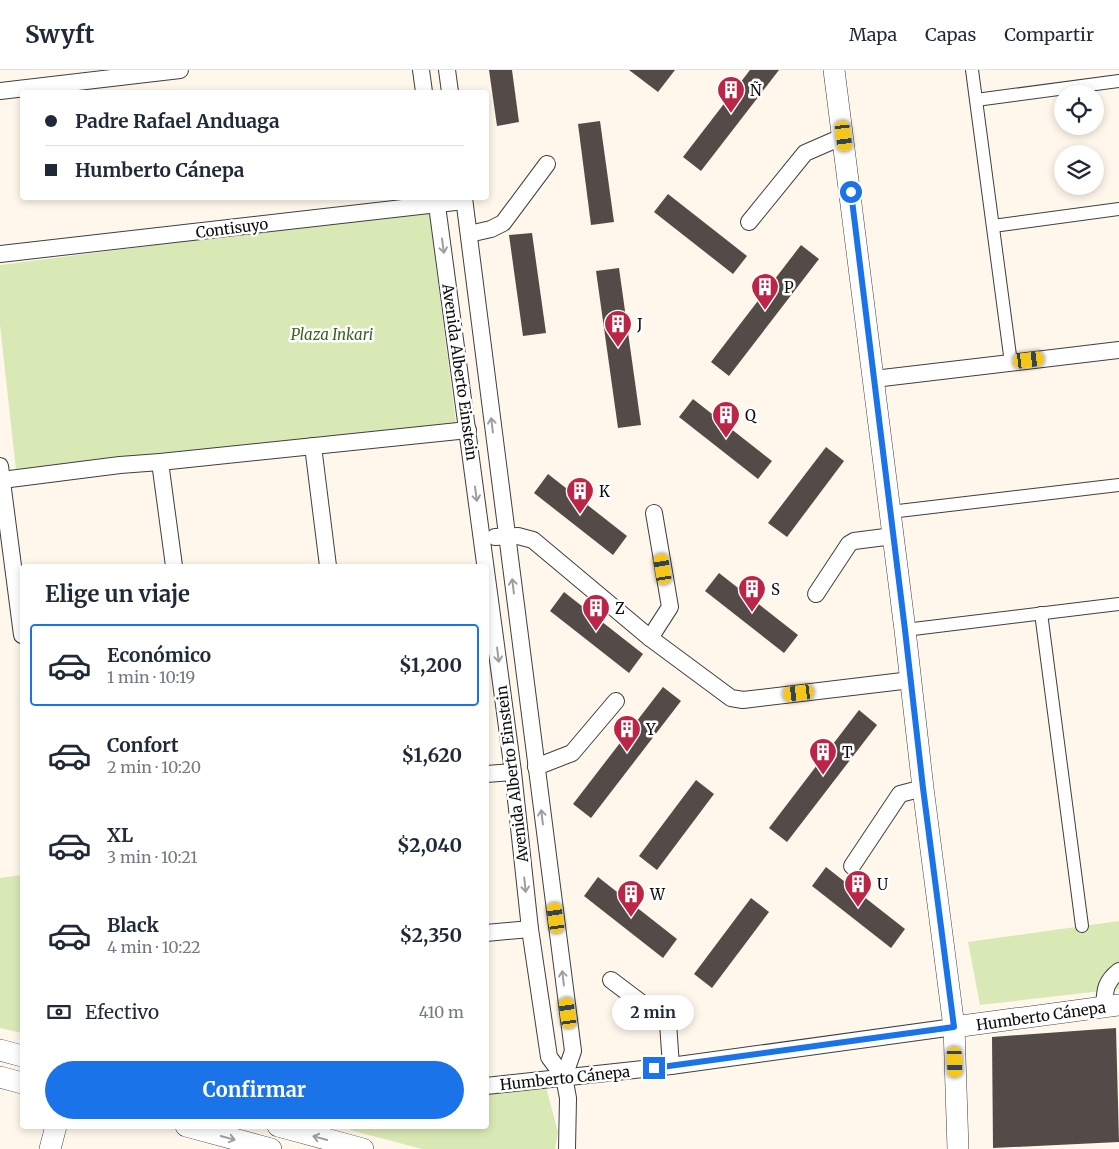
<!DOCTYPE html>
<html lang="es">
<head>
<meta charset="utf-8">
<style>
	body { margin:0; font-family:Merriweather,serif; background:#f6f6f7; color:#1f2937; height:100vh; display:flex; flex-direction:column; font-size:19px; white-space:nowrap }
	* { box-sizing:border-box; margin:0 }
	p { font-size:16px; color:#747a83 }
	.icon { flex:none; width:28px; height:28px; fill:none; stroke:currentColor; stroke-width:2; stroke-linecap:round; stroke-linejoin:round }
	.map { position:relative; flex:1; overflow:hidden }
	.sheet { position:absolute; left:20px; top:494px; width:469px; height:565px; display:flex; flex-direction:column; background:#fff; border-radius:5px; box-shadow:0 2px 8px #0003 }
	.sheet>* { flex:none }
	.banner { position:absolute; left:20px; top:20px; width:469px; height:110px; border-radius:5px; box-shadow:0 2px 8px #0003; display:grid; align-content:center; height:110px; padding:0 25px; background:#fff }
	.controls { position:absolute; left:1054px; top:15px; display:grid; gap:10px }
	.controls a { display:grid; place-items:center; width:50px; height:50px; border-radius:50%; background:#fff; box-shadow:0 2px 8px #0003; font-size:25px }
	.end { position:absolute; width:22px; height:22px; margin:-11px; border:6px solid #1a73e8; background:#fff; box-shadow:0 0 0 2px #fff }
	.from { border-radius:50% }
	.bubble { position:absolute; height:35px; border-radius:18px; background:#fff; box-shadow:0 2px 8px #0003; font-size:16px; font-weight:700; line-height:35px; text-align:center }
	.car { position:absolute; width:15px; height:30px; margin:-15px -8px; border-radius:6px; box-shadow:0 0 4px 1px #0007; background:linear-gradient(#f5c518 24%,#345 0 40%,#f5c518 0 76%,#345 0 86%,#f5c518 0) }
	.banner b { display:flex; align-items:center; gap:18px; height:48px; font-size:19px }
	.banner b+b { border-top:1px solid #e0e1e3 }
	.banner i { width:12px; height:12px; background:#1f2937 }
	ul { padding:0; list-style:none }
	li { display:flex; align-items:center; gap:15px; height:82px; margin:0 10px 8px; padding:0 15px; border:2px solid transparent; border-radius:5px }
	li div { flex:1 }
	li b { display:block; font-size:19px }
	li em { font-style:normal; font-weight:700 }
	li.current { border-color:#1a73e8 }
	li>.icon { width:45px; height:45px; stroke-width:1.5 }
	h2 { padding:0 25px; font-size:22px; line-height:60px }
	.pay { display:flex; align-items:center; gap:12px; height:55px; padding:0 25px; font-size:19px }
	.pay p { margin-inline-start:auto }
	.primary-button { display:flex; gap:10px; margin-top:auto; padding:10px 25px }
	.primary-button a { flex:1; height:58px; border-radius:30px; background:#1a73e8; color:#fff; font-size:20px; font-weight:700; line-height:58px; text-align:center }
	header { display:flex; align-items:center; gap:30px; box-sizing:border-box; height:70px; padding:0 25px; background:#fff; border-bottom:1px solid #e0e1e3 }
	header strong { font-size:24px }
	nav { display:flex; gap:28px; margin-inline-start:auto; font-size:18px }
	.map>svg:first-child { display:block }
</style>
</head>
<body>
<header>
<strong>Swyft</strong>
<nav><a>Mapa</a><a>Capas</a><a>Compartir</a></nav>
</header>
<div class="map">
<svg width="1119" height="1079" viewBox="0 0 1119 1079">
	<rect width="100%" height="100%" fill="#fff7eb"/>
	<g fill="#d9e9b5">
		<path d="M 429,140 L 457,361 L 17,409 L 0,255 L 0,195 Z"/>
		<path d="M 22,805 L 22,963 L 0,958 L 0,808 Z"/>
		<path d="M 1119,851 L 1119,919 L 980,935 L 968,872 Z"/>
		<path d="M 546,1017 L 558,1062 L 555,1079 L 422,1079 L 350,1060 L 350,1056 L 486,1056 L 486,1024 Z"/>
	</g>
	<g fill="#544b48">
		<path d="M 489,0 L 512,0 L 519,52 L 497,56 Z"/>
		<path d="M 629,0 L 675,0 L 658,22 Z"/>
		<path d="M 750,0 L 779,0 L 701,101 L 683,87 Z"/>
		<path d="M 600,51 L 614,152 L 591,155 L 578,54 Z"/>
		<path d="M 668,124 L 747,186 L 733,204 L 654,142 Z"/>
		<path d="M 532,163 L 546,263 L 523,266 L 509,165 Z"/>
		<path d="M 801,175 L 819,189 L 729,306 L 711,292 Z"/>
		<path d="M 619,198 L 641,355 L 618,358 L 596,201 Z"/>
		<path d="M 693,329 L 772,391 L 758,409 L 679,347 Z"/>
		<path d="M 826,377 L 844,391 L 787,467 L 768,453 Z"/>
		<path d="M 548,404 L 627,466 L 613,485 L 534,423 Z"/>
		<path d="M 719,503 L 798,565 L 784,583 L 705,521 Z"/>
		<path d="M 564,522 L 643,584 L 629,603 L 550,541 Z"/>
		<path d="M 663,617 L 681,631 L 591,748 L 573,734 Z"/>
		<path d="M 859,640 L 877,655 L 787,772 L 769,758 Z"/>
		<path d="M 696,710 L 714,724 L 657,800 L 639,786 Z"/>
		<path d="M 826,797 L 905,859 L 891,878 L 812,816 Z"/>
		<path d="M 598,807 L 677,869 L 663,888 L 584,826 Z"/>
		<path d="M 751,828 L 769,842 L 712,918 L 694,904 Z"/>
		<path d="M 1116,958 L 1119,1072 L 993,1078 L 992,967 Z"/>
	</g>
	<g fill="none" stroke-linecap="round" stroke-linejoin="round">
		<defs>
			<g id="pedestrian">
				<path d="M 972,0 L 1011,293"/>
				<path d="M 976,30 L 1119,11"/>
				<path d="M 993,156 L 1119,139"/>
				<path d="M 890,442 L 1119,415"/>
				<path d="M 1041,543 L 1082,856"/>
				<path d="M 905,560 L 1119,534"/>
			</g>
			<g id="minor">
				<path d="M 421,0 L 424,22"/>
				<path d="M 447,0 L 450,22"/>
				<path d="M 0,21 L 180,0"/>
				<path d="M 436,128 L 513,702 L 530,859 L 549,987 L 564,1007 L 568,1028 L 567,1079"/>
				<path d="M 464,128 L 573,981 L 564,1007"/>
				<path d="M 749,152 L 805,83 L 844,66"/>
				<path d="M 469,164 L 491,159 L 503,153 L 547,94"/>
				<path d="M 0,184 L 464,131"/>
				<path d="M 874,309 L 1119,280"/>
				<path d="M 313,376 L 328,496"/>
				<path d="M 160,392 L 174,496"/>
				<path d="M 0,396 L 22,565"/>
				<path d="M 2,410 L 120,395 L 160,392 L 468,360"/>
				<path d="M 495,467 L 518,466 L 533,470 L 650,568 L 731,628 L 743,630 L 911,610"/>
				<path d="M 816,524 L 849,474 L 854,471 L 893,466"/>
				<path d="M 650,568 L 670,537 L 654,443"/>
				<path d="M 536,697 L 572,683 L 616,631"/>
				<path d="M 486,704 L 513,702"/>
				<path d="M 852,796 L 900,724 L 923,718"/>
				<path d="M 486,863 L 530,859"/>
				<path d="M 611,910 L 668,953 L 671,996"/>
				<path d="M 1104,937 C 1105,920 1105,912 1119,901"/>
				<path d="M 486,1016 L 671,996 L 954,957"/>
			</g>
			<g id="tertiary">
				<path d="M 834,0 L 905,560 L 923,718 L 954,957 L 958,1079"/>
				<path d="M 954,957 L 1119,935"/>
				<path d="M 0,980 L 22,986"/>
				<path d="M 0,1007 L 22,1013"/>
				<path d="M 186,1056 L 271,1079"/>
				<path d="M 278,1056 L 363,1079"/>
				<path d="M 50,1079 L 56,1056"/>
			</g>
		</defs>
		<use href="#pedestrian" stroke="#3f3f3f" stroke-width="14"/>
		<use href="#minor" stroke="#3f3f3f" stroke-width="18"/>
		<use href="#tertiary" stroke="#3f3f3f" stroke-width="22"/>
		<use href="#pedestrian" stroke="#fff" stroke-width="12"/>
		<use href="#minor" stroke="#fff" stroke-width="16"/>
		<use href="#tertiary" stroke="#fff" stroke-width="21"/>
	</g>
	<defs><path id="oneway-shaft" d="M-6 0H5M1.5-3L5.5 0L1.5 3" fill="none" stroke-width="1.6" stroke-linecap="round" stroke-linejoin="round" transform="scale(1.25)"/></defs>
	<g stroke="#9e9e9e">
		<use href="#oneway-shaft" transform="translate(443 176) rotate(82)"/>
		<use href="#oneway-shaft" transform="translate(492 355) rotate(-97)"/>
		<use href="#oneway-shaft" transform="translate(476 424) rotate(82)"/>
		<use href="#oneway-shaft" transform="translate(513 516) rotate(-97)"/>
		<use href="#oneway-shaft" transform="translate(498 585) rotate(83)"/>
		<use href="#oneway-shaft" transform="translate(542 747) rotate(-97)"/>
		<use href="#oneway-shaft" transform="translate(525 815) rotate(84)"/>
		<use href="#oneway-shaft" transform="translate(563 908) rotate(-97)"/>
		<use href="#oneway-shaft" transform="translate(228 1068) rotate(15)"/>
		<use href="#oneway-shaft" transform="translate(320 1068) rotate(-165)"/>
	</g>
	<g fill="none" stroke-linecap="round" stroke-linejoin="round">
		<path stroke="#1a73e8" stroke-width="6" d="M 654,998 L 954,957 L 923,718 L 905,560 L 851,122"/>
	</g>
	<defs>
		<symbol id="building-pin" viewBox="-11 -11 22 30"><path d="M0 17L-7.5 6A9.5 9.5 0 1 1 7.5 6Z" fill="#bb2547" stroke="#fff"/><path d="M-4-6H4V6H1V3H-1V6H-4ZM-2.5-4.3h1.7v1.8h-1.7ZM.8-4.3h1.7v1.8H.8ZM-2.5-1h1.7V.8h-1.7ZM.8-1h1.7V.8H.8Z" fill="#fff"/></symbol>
	</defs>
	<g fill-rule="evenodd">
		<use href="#building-pin" x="715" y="4" width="32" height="43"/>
		<use href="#building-pin" x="749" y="201" width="32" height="43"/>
		<use href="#building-pin" x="602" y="238" width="32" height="43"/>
		<use href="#building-pin" x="710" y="329" width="32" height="43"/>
		<use href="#building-pin" x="564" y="405" width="32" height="43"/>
		<use href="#building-pin" x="736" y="503" width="32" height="43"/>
		<use href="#building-pin" x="580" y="522" width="32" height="43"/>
		<use href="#building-pin" x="611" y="643" width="32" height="43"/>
		<use href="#building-pin" x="807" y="666" width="32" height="43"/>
		<use href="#building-pin" x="842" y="798" width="32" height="43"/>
		<use href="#building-pin" x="615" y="808" width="32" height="43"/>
	</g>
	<g text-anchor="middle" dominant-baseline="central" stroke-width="5" stroke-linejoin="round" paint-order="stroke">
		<g font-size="15" fill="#0c0c0c" stroke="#fff" text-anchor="start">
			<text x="750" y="20">Ñ</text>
			<text x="784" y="217">P</text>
			<text x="637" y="254">J</text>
			<text x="745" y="345">Q</text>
			<text x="599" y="421">K</text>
			<text x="771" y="519">S</text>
			<text x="615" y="538">Z</text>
			<text x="646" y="659">Y</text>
			<text x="842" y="682">T</text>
			<text x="877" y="814">U</text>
			<text x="650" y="824">W</text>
		</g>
		<g font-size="15" fill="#0c0c0c" stroke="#fff">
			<text transform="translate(232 158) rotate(-7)">Contisuyo</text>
			<text transform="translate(460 302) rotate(82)">Avenida Alberto Einstein</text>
			<text transform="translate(512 704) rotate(-97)">Avenida Alberto Einstein</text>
			<text transform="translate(1041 946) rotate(-8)">Humberto Cánepa</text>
			<text transform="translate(565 1008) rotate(-6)">Humberto Cánepa</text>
		</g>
		<g font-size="15" font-style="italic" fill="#38631d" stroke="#fff">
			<text x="332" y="264">Plaza Inkari</text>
		</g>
	</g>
</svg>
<div class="controls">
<a><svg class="icon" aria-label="locate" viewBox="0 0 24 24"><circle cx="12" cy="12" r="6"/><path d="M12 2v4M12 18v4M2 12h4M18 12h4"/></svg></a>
<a><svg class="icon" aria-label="layers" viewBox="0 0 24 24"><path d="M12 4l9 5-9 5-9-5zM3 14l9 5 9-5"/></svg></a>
</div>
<i class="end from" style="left:851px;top:122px"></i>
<i class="end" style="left:654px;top:998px"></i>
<div class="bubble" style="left:612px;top:925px;width:82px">2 min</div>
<i class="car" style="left:844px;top:66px;rotate:173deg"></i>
<i class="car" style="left:1029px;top:290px;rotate:83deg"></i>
<i class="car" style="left:663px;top:499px;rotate:351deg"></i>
<i class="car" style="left:799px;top:623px;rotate:263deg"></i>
<i class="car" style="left:556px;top:848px;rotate:352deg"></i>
<i class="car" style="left:568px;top:943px;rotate:352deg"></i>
<i class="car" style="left:955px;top:992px;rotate:178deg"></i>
<div class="banner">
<b><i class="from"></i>Padre Rafael Anduaga</b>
<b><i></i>Humberto Cánepa</b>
</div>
<section class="sheet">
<h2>Elige un viaje</h2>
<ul>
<li class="current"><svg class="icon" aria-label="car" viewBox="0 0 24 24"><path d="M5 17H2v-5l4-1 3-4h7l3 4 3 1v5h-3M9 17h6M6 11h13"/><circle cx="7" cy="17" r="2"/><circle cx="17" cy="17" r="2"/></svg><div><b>Económico</b><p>1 min · 10:19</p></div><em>$1,200</em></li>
<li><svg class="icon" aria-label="car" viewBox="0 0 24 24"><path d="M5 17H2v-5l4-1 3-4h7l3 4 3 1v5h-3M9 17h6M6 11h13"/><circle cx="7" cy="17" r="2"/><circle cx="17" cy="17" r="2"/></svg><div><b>Confort</b><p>2 min · 10:20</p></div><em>$1,620</em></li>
<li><svg class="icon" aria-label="car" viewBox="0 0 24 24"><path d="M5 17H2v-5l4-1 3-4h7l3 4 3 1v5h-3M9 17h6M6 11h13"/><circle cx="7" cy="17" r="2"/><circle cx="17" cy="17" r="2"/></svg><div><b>XL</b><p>3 min · 10:21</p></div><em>$2,040</em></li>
<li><svg class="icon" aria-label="car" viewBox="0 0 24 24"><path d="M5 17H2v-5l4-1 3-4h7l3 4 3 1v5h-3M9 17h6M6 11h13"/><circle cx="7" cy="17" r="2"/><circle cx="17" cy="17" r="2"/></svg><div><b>Black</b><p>4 min · 10:22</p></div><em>$2,350</em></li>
</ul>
<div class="pay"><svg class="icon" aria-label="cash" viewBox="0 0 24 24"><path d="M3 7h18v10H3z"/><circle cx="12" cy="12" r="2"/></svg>Efectivo<p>410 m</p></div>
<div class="primary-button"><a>Confirmar</a></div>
</section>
</div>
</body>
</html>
